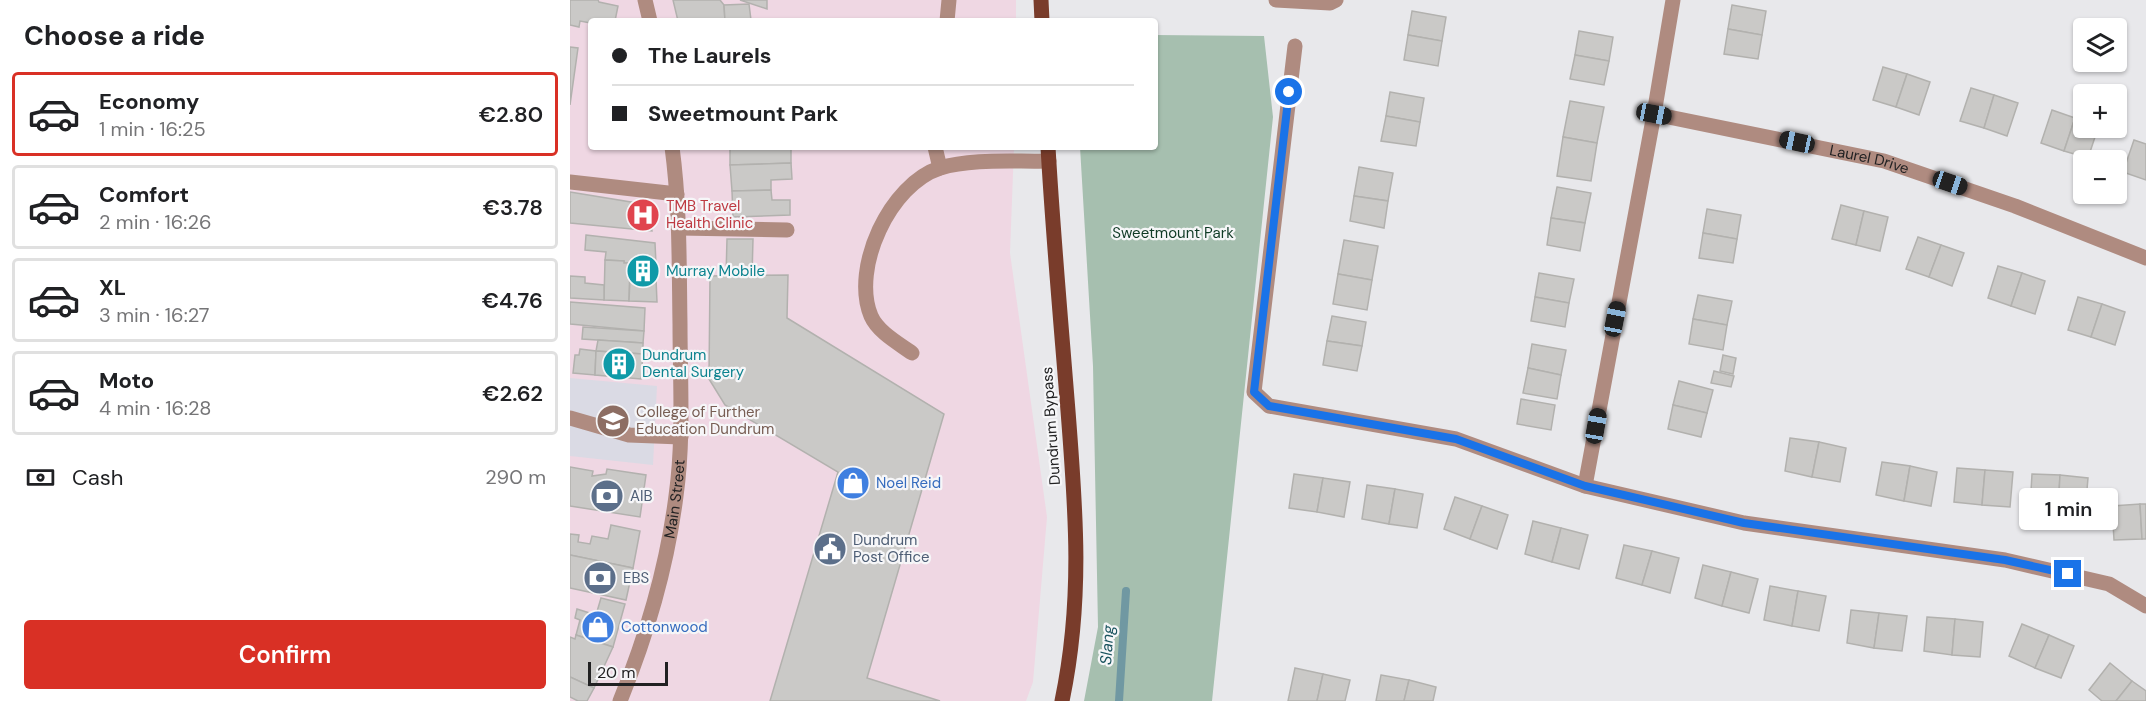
<!DOCTYPE html>
<html lang="en">
<head>
<meta charset="utf-8">
<style>
	body { margin:0; font-family:"DM Sans",sans-serif; background:#f2f2f2; color:#202124; height:100vh; display:flex; flex-direction:column; font-size:22px; white-space:nowrap }
	* { box-sizing:border-box; margin:0 }
	p { font-size:20px; color:#757577 }
	.icon { flex:none; width:33px; height:33px; fill:none; stroke:currentColor; stroke-width:2; stroke-linecap:round; stroke-linejoin:round }
	.map { position:relative; flex:1; overflow:hidden }
	.sheet { display:flex; flex-direction:column; background:#fff; width:570px }
	.sheet>* { flex:none }
	.guide { position:absolute; left:18px; top:18px; width:570px; height:132px; border-radius:6px; box-shadow:0 2px 4px #0004; display:grid; align-content:center; height:132px; padding:0 24px; background:#fff }
	.fabs { position:absolute; left:1503px; top:18px; display:grid; gap:12px }
	.fabs a { display:grid; place-items:center; width:54px; height:54px; border-radius:6px; background:#fff; box-shadow:0 2px 4px #0004; font-size:30px }
	.scale { position:absolute; left:18px; bottom:15px; width:80px; box-sizing:border-box; padding-left:6px; border:3px solid #212122; border-top:0; font-size:16px; line-height:21px; white-space:nowrap; color:#212122; -webkit-text-stroke:4px #f6f6f8; paint-order:stroke }
	.end { position:absolute; width:27px; height:27px; margin:-14px; border:8px solid #1a73e8; background:#fff; box-shadow:0 0 0 3px #fff }
	.from { border-radius:50% }
	.bubble { position:absolute; height:42px; border-radius:6px; background:#fff; box-shadow:0 2px 4px #0004; font-size:20px; font-weight:600; line-height:42px; text-align:center }
	.car { position:absolute; width:18px; height:36px; margin:-18px -9px; border-radius:8px; box-shadow:0 0 4px 2px #0007; background:linear-gradient(#222 24%,#8ab4d8 0 40%,#222 0 76%,#8ab4d8 0 86%,#222 0) }
	.guide b { display:flex; align-items:center; gap:21px; height:57px; font-size:22px }
	.guide b+b { border-top:2px solid #e0e0e0 }
	.guide i { width:15px; height:15px; background:#202124 }
	ul { padding:0; list-style:none }
	li { display:flex; align-items:center; gap:18px; height:84px; margin:0 12px 9px; padding:0 12px; border:3px solid #e0e0e0; border-radius:6px }
	li div { flex:1 }
	li b { display:block; font-size:22px }
	li em { font-style:normal; font-weight:600 }
	li.current { border-color:#d93025 }
	li>.icon { width:54px; height:54px; stroke-width:1.5 }
	h2 { padding:0 24px; font-size:27px; line-height:72px }
	.pay { display:flex; align-items:center; gap:15px; height:66px; padding:0 24px; font-size:22px }
	.pay p { margin-inline-start:auto }
	.primary-button { display:flex; gap:12px; margin-top:auto; padding:12px 24px }
	.primary-button a { flex:1; height:69px; border-radius:6px; background:#d93025; color:#fff; font-size:24px; font-weight:600; line-height:69px; text-align:center }
	main { display:flex; flex:1; min-height:0 }
	.map>svg:first-child { display:block }
</style>
</head>
<body>
<main>
<section class="sheet">
<h2>Choose a ride</h2>
<ul>
<li class="current"><svg class="icon" aria-label="car" viewBox="0 0 24 24"><path d="M5 17H2v-5l4-1 3-4h7l3 4 3 1v5h-3M9 17h6M6 11h13"/><circle cx="7" cy="17" r="2"/><circle cx="17" cy="17" r="2"/></svg><div><b>Economy</b><p>1 min · 16:25</p></div><em>€2.80</em></li>
<li><svg class="icon" aria-label="car" viewBox="0 0 24 24"><path d="M5 17H2v-5l4-1 3-4h7l3 4 3 1v5h-3M9 17h6M6 11h13"/><circle cx="7" cy="17" r="2"/><circle cx="17" cy="17" r="2"/></svg><div><b>Comfort</b><p>2 min · 16:26</p></div><em>€3.78</em></li>
<li><svg class="icon" aria-label="car" viewBox="0 0 24 24"><path d="M5 17H2v-5l4-1 3-4h7l3 4 3 1v5h-3M9 17h6M6 11h13"/><circle cx="7" cy="17" r="2"/><circle cx="17" cy="17" r="2"/></svg><div><b>XL</b><p>3 min · 16:27</p></div><em>€4.76</em></li>
<li><svg class="icon" aria-label="car" viewBox="0 0 24 24"><path d="M5 17H2v-5l4-1 3-4h7l3 4 3 1v5h-3M9 17h6M6 11h13"/><circle cx="7" cy="17" r="2"/><circle cx="17" cy="17" r="2"/></svg><div><b>Moto</b><p>4 min · 16:28</p></div><em>€2.62</em></li>
</ul>
<div class="pay"><svg class="icon" aria-label="cash" viewBox="0 0 24 24"><path d="M3 7h18v10H3z"/><circle cx="12" cy="12" r="2"/></svg>Cash<p>290 m</p></div>
<div class="primary-button"><a>Confirm</a></div>
</section>
<div class="map">
<svg width="1576" height="701" viewBox="0 0 1576 701">
	<rect width="100%" height="100%" fill="#e8e8eb"/>
	<path fill="#efd7e3" d="M 0,0 L 446,0 L 446,21 L 21,21 L 21,147 L 444,147 L 440,253 L 477,517 L 463,682 L 456,701 L 0,701 Z"/>
	<path fill="#dadae4" d="M 0,378 L 87,386 L 83,465 L 0,456 Z"/>
	<path fill="#a6bfaf" d="M 585,35 L 694,36 L 703,117 L 642,701 L 514,701 L 528,627 L 523,366 L 510,147 L 585,147 Z"/>
	<g fill="none" stroke-linecap="round" stroke-linejoin="round">
		<path stroke="#7098a2" stroke-width="8" d="M 549,701 L 556,591"/>
	</g>
	<g fill="#cac9c7" stroke="#b2b1ae" stroke-width="1.5">
		<path d="M 0,0 L 28,0 L 29,2 L 48,6 L 45,21 L 21,21 L 21,23 L 10,21 L 9,27 L 0,25 Z"/>
		<path d="M 103,0 L 150,0 L 154,5 L 155,21 L 108,21 Z"/>
		<path d="M 170,0 L 197,0 L 197,9 Z"/>
		<path d="M 179,4 L 181,20 L 201,21 L 155,21 L 154,5 Z"/>
		<path d="M 1162,5 L 1196,11 L 1192,35 L 1158,29 Z"/>
		<path d="M 842,11 L 876,17 L 872,41 L 838,35 Z"/>
		<path d="M 1158,29 L 1192,35 L 1188,59 L 1154,54 Z"/>
		<path d="M 1009,31 L 1043,37 L 1039,61 L 1005,55 Z"/>
		<path d="M 838,35 L 872,41 L 868,66 L 834,60 Z"/>
		<path d="M 0,47 L 8,48 L 0,105 Z"/>
		<path d="M 1005,55 L 1039,61 L 1034,85 L 1000,79 Z"/>
		<path d="M 1313,67 L 1337,74 L 1326,107 L 1303,100 Z"/>
		<path d="M 1337,74 L 1360,82 L 1349,115 L 1326,107 Z"/>
		<path d="M 1401,88 L 1424,95 L 1414,128 L 1390,121 Z"/>
		<path d="M 820,92 L 854,98 L 850,122 L 816,116 Z"/>
		<path d="M 1424,95 L 1448,103 L 1437,136 L 1414,128 Z"/>
		<path d="M 1000,101 L 1034,107 L 1027,143 L 993,137 Z"/>
		<path d="M 1482,110 L 1505,118 L 1494,151 L 1471,143 Z"/>
		<path d="M 816,116 L 850,122 L 846,146 L 811,141 Z"/>
		<path d="M 1505,118 L 1514,121 L 1514,128 L 1528,128 L 1518,158 L 1494,151 Z"/>
		<path d="M 993,137 L 1027,143 L 1021,181 L 987,176 Z"/>
		<path d="M 1564,140 L 1576,144 L 1576,180 L 1553,172 Z"/>
		<path d="M 160,147 L 221,147 L 221,163 L 160,165 Z"/>
		<path d="M 221,163 L 222,179 L 201,180 L 201,190 L 162,191 L 160,165 Z"/>
		<path d="M 789,167 L 823,173 L 818,201 L 784,196 Z"/>
		<path d="M 987,187 L 1021,193 L 1015,223 L 981,218 Z"/>
		<path d="M 201,190 L 202,200 L 220,200 L 220,215 L 163,217 L 162,191 Z"/>
		<path d="M 0,192 L 79,205 L 82,231 L 0,223 Z"/>
		<path d="M 784,196 L 818,201 L 814,228 L 780,221 Z"/>
		<path d="M 1271,205 L 1294,211 L 1286,245 L 1262,239 Z"/>
		<path d="M 1137,209 L 1171,215 L 1167,239 L 1133,233 Z"/>
		<path d="M 1294,211 L 1318,217 L 1310,251 L 1286,245 Z"/>
		<path d="M 981,218 L 1015,223 L 1010,251 L 977,245 Z"/>
		<path d="M 1133,233 L 1167,239 L 1163,263 L 1129,258 Z"/>
		<path d="M 16,235 L 85,243 L 86,264 L 54,263 L 54,261 L 35,260 L 36,252 L 15,250 Z"/>
		<path d="M 1348,237 L 1371,245 L 1359,277 L 1336,269 Z"/>
		<path d="M 157,239 L 183,239 L 182,276 L 156,276 Z"/>
		<path d="M 774,240 L 808,246 L 802,280 L 768,274 Z"/>
		<path d="M 1371,245 L 1394,253 L 1382,286 L 1359,277 Z"/>
		<path d="M 35,260 L 54,261 L 54,263 L 60,263 L 59,301 L 34,300 Z"/>
		<path d="M 60,263 L 86,264 L 86,279 L 60,279 Z"/>
		<path d="M 1428,266 L 1452,273 L 1441,306 L 1418,298 Z"/>
		<path d="M 969,273 L 1004,279 L 999,303 L 965,297 Z"/>
		<path d="M 1452,273 L 1475,281 L 1465,314 L 1441,306 Z"/>
		<path d="M 768,274 L 802,280 L 797,310 L 763,304 Z"/>
		<path d="M 218,275 L 217,318 L 374,414 L 297,678 L 370,701 L 200,701 L 268,472 L 155,405 L 139,379 L 140,276 Z"/>
		<path d="M 0,276 L 15,277 L 15,283 L 34,285 L 34,300 L 0,298 Z"/>
		<path d="M 60,279 L 86,279 L 87,302 L 59,301 Z"/>
		<path d="M 1128,295 L 1162,301 L 1157,325 L 1123,319 Z"/>
		<path d="M 965,297 L 999,303 L 995,327 L 961,321 Z"/>
		<path d="M 1508,297 L 1532,304 L 1521,337 L 1498,330 Z"/>
		<path d="M 0,302 L 75,308 L 74,331 L 0,324 Z"/>
		<path d="M 1532,304 L 1555,312 L 1545,345 L 1521,337 Z"/>
		<path d="M 762,316 L 796,322 L 792,346 L 757,341 Z"/>
		<path d="M 1123,319 L 1157,325 L 1153,350 L 1119,344 Z"/>
		<path d="M 13,327 L 74,331 L 73,343 L 12,339 Z"/>
		<path d="M 28,340 L 73,343 L 73,354 L 26,351 Z"/>
		<path d="M 757,341 L 792,346 L 787,371 L 753,365 Z"/>
		<path d="M 962,344 L 996,350 L 991,375 L 958,368 Z"/>
		<path d="M 10,349 L 26,351 L 25,375 L 3,373 L 5,355 L 9,355 Z"/>
		<path d="M 26,351 L 73,354 L 71,379 L 25,375 Z"/>
		<path d="M 1153,355 L 1166,358 L 1163,374 L 1150,371 Z"/>
		<path d="M 958,368 L 991,375 L 987,399 L 953,393 Z"/>
		<path d="M 1144,371 L 1164,376 L 1161,387 L 1141,383 Z"/>
		<path d="M 1109,381 L 1143,390 L 1137,413 L 1103,405 Z"/>
		<path d="M 951,399 L 985,405 L 981,430 L 947,424 Z"/>
		<path d="M 1103,405 L 1137,413 L 1131,437 L 1098,429 Z"/>
		<path d="M 1220,438 L 1249,442 L 1242,477 L 1215,471 Z"/>
		<path d="M 1249,442 L 1276,448 L 1270,482 L 1242,477 Z"/>
		<path d="M 1312,462 L 1340,466 L 1334,501 L 1306,495 Z"/>
		<path d="M 1340,466 L 1367,472 L 1361,506 L 1334,501 Z"/>
		<path d="M 0,467 L 23,471 L 22,476 L 36,474 L 37,469 L 76,475 L 70,517 L 0,506 Z"/>
		<path d="M 1387,468 L 1415,470 L 1412,505 L 1384,502 Z"/>
		<path d="M 1415,470 L 1443,472 L 1440,507 L 1412,505 Z"/>
		<path d="M 724,474 L 753,478 L 747,512 L 719,508 Z"/>
		<path d="M 1462,474 L 1490,475 L 1488,510 L 1460,508 Z"/>
		<path d="M 1490,475 L 1518,478 L 1515,513 L 1488,510 Z"/>
		<path d="M 753,478 L 780,482 L 774,517 L 747,512 Z"/>
		<path d="M 797,485 L 825,489 L 819,524 L 792,519 Z"/>
		<path d="M 825,489 L 853,494 L 847,528 L 819,524 Z"/>
		<path d="M 885,497 L 912,506 L 900,539 L 874,529 Z"/>
		<path d="M 1570,504 L 1572,539 L 1544,540 L 1542,506 Z"/>
		<path d="M 1570,504 L 1576,504 L 1576,539 L 1572,539 Z"/>
		<path d="M 912,506 L 938,515 L 927,549 L 900,539 Z"/>
		<path d="M 963,521 L 991,528 L 982,562 L 955,554 Z"/>
		<path d="M 41,525 L 70,531 L 63,568 L 0,555 L 0,534 L 9,535 L 8,542 L 20,544 L 22,536 L 38,539 Z"/>
		<path d="M 991,528 L 1018,535 L 1009,569 L 982,562 Z"/>
		<path d="M 1054,545 L 1082,551 L 1072,585 L 1046,578 Z"/>
		<path d="M 1082,551 L 1109,558 L 1100,593 L 1072,585 Z"/>
		<path d="M 0,555 L 63,568 L 56,600 L 0,588 Z"/>
		<path d="M 1133,565 L 1161,572 L 1152,606 L 1125,598 Z"/>
		<path d="M 1161,572 L 1188,579 L 1179,613 L 1152,606 Z"/>
		<path d="M 1200,586 L 1228,591 L 1222,626 L 1194,620 Z"/>
		<path d="M 1228,591 L 1256,596 L 1249,631 L 1222,626 Z"/>
		<path d="M 31,598 L 55,604 L 43,647 L 6,635 L 10,620 L 5,618 L 7,609 L 26,615 Z"/>
		<path d="M 1281,610 L 1309,613 L 1304,648 L 1277,643 Z"/>
		<path d="M 1309,613 L 1337,616 L 1332,651 L 1304,648 Z"/>
		<path d="M 1357,617 L 1385,619 L 1382,655 L 1354,651 Z"/>
		<path d="M 1385,619 L 1413,622 L 1410,657 L 1382,655 Z"/>
		<path d="M 1452,624 L 1479,635 L 1465,668 L 1439,656 Z"/>
		<path d="M 6,635 L 43,647 L 24,688 L 0,677 L 0,637 L 5,639 Z"/>
		<path d="M 1479,635 L 1504,646 L 1491,678 L 1465,668 Z"/>
		<path d="M 1540,663 L 1562,681 L 1546,701 L 1532,701 L 1519,690 Z"/>
		<path d="M 725,668 L 753,674 L 747,701 L 718,701 Z"/>
		<path d="M 753,674 L 780,680 L 775,701 L 747,701 Z"/>
		<path d="M 811,675 L 839,680 L 834,701 L 806,701 Z"/>
		<path d="M 0,677 L 24,688 L 17,701 L 8,701 L 0,697 Z"/>
		<path d="M 839,680 L 866,687 L 863,701 L 834,701 Z"/>
		<path d="M 1562,681 L 1576,691 L 1576,701 L 1546,701 Z"/>
	</g>
	<g fill="none" stroke-linecap="round" stroke-linejoin="round">
		<g stroke="#af8b80" stroke-width="15">
			<path d="M 75,0 L 80,21"/>
			<path d="M 706,0 L 760,3 L 766,0"/>
			<path d="M 377,21 L 379,0"/>
			<path d="M 725,46 L 684,392 L 699,406 L 886,439 L 1015,486 L 1174,523 L 1435,560 L 1539,584 L 1576,606"/>
			<path id="s1" d="M 1084,114 L 1314,161 L 1445,206 L 1576,258"/>
			<path d="M 365,147 L 370,168"/>
			<path d="M 0,182 L 107,194"/>
			<path d="M 109,228 L 217,230"/>
			<path d="M 342,353 C 328,343 308,332 301,316 C 281,268 320,184 370,168 C 402,158 446,162 479,161"/>
			<path d="M 0,418 L 59,435 L 111,437"/>
			<path d="M 1015,486 L 1084,114 L 1103,0"/>
			<path id="s2" d="M 50,701 C 77,635 97,567 106,496 C 114,439 110,381 110,324 C 109,264 110,206 102,147"/>
		</g>
		<g stroke="#793c2b" stroke-width="15">
			<path d="M 471,0 L 472,21"/>
			<path d="M 478,147 C 483,235 491,323 498,411 C 506,512 513,601 492,701"/>
		</g>
	</g>
	<g fill="none" stroke-linecap="round" stroke-linejoin="round">
		<path stroke="#1a73e8" stroke-width="8" d="M 719,92 L 684,392 L 699,406 L 886,439 L 1015,486 L 1174,523 L 1435,560 L 1498,574"/>
	</g>
	<defs>
		<symbol id="hospital-disc" viewBox="-11 -11 22 22"><circle r="9.5" fill="#e0444e" stroke="#f6f6f8"/><path d="M-5-5h3v3.5h4V-5h3V5h-3V1.5h-4V5h-3Z" fill="#fff"/></symbol>
		<symbol id="building-disc" viewBox="-11 -11 22 22"><circle r="9.5" fill="#0f9aa8" stroke="#f6f6f8"/><path d="M-4-6H4V6H1V3H-1V6H-4ZM-2.5-4.3h1.7v1.8h-1.7ZM.8-4.3h1.7v1.8H.8ZM-2.5-1h1.7V.8h-1.7ZM.8-1h1.7V.8H.8Z" fill="#fff"/></symbol>
		<symbol id="university-disc" viewBox="-11 -11 22 22"><circle r="9.5" fill="#8d6e63" stroke="#f6f6f8"/><path d="M0-5L7-2L0 1L-7-2ZM-4 1L0 2.5L4 1V4Q0 6-4 4Z" fill="#fff"/></symbol>
		<symbol id="shop-disc" viewBox="-11 -11 22 22"><circle r="9.5" fill="#3f7fe0" stroke="#f6f6f8"/><path d="M-5-2.5h2.3a2.7 3.5 0 0 1 5.4 0H5L5.5 6h-11ZM-1.5-2.5h3a1.5 2.3 0 0 0-3 0Z" fill="#fff"/></symbol>
		<symbol id="bank-disc" viewBox="-11 -11 22 22"><circle r="9.5" fill="#5c6f8a" stroke="#f6f6f8"/><path d="M-6-4H6V4H-6ZM0-2.3a2.3 2.3 0 1 0 0 4.6a2.3 2.3 0 1 0 0-4.6Z" fill="#fff"/></symbol>
		<symbol id="civic-disc" viewBox="-11 -11 22 22"><circle r="9.5" fill="#5c6f8a" stroke="#f6f6f8"/><path d="M-.6-6.5H3V-4.5H.6V-3L4-1V1h2V6H-6V1h2V-1L-.6-3ZM-1.2 2.5V6h2.4V2.5Z" fill="#fff"/></symbol>
	</defs>
	<g fill-rule="evenodd">
		<use href="#hospital-disc" x="54" y="196" width="38" height="38"/>
		<use href="#building-disc" x="54" y="252" width="38" height="38"/>
		<use href="#building-disc" x="30" y="345" width="38" height="38"/>
		<use href="#university-disc" x="24" y="402" width="38" height="38"/>
		<use href="#shop-disc" x="264" y="464" width="38" height="38"/>
		<use href="#bank-disc" x="18" y="477" width="38" height="38"/>
		<use href="#civic-disc" x="241" y="530" width="38" height="38"/>
		<use href="#bank-disc" x="11" y="559" width="38" height="38"/>
		<use href="#shop-disc" x="9" y="608" width="38" height="38"/>
	</g>
	<g text-anchor="middle" dominant-baseline="central" stroke-width="4.5" stroke-linejoin="round" paint-order="stroke">
		<g font-size="15" fill="#212122" stroke="#f6f6f8">
			<text stroke="none"><textPath href="#s1" startOffset="220">Laurel Drive</textPath></text>
			<text transform="translate(481 426) rotate(-94)">Dundrum Bypass</text>
			<text stroke="none"><textPath href="#s2" startOffset="210">Main Street</textPath></text>
		</g>
		<g font-size="15" fill="#be3a42" stroke="#f6f6f8" text-anchor="start">
			<text x="96" y="206">TMB Travel<tspan x="96" dy="17">Health Clinic</tspan></text>
		</g>
		<g font-size="15" fill="#0f3a25" stroke="#f6f6f8">
			<text x="603" y="233">Sweetmount Park</text>
		</g>
		<g font-size="15" fill="#0d838f" stroke="#f6f6f8" text-anchor="start">
			<text x="96" y="271">Murray Mobile</text>
			<text x="72" y="355">Dundrum<tspan x="72" dy="17">Dental Surgery</tspan></text>
		</g>
		<g font-size="15" fill="#785e54" stroke="#f6f6f8" text-anchor="start">
			<text x="66" y="412">College of Further<tspan x="66" dy="17">Education Dundrum</tspan></text>
		</g>
		<g font-size="15" fill="#366cbe" stroke="#f6f6f8" text-anchor="start">
			<text x="306" y="483">Noel Reid</text>
			<text x="51" y="627">Cottonwood</text>
		</g>
		<g font-size="15" fill="#4e5e75" stroke="#f6f6f8" text-anchor="start">
			<text x="60" y="496">AIB</text>
			<text x="283" y="540">Dundrum<tspan x="283" dy="17">Post Office</tspan></text>
			<text x="53" y="578">EBS</text>
		</g>
		<g font-size="16" font-style="italic" fill="#19535e" stroke="#f6f6f8">
			<text transform="translate(537 645) rotate(-86)">Slang</text>
		</g>
	</g>
</svg>
<div class="fabs">
<a><svg class="icon" aria-label="layers" viewBox="0 0 24 24"><path d="M12 4l9 5-9 5-9-5zM3 14l9 5 9-5"/></svg></a>
<a>+</a>
<a>−</a>
</div>
<div class="scale">20 m</div>
<i class="end from" style="left:719px;top:92px"></i>
<i class="end" style="left:1498px;top:574px"></i>
<div class="bubble" style="left:1449px;top:488px;width:99px">1 min</div>
<i class="car" style="left:1084px;top:114px;rotate:101deg"></i>
<i class="car" style="left:1227px;top:142px;rotate:282deg"></i>
<i class="car" style="left:1380px;top:183px;rotate:109deg"></i>
<i class="car" style="left:1045px;top:319px;rotate:11deg"></i>
<i class="car" style="left:1026px;top:426px;rotate:10deg"></i>
<div class="guide">
<b><i class="from"></i>The Laurels</b>
<b><i></i>Sweetmount Park</b>
</div>
</div>
</main>
</body>
</html>
